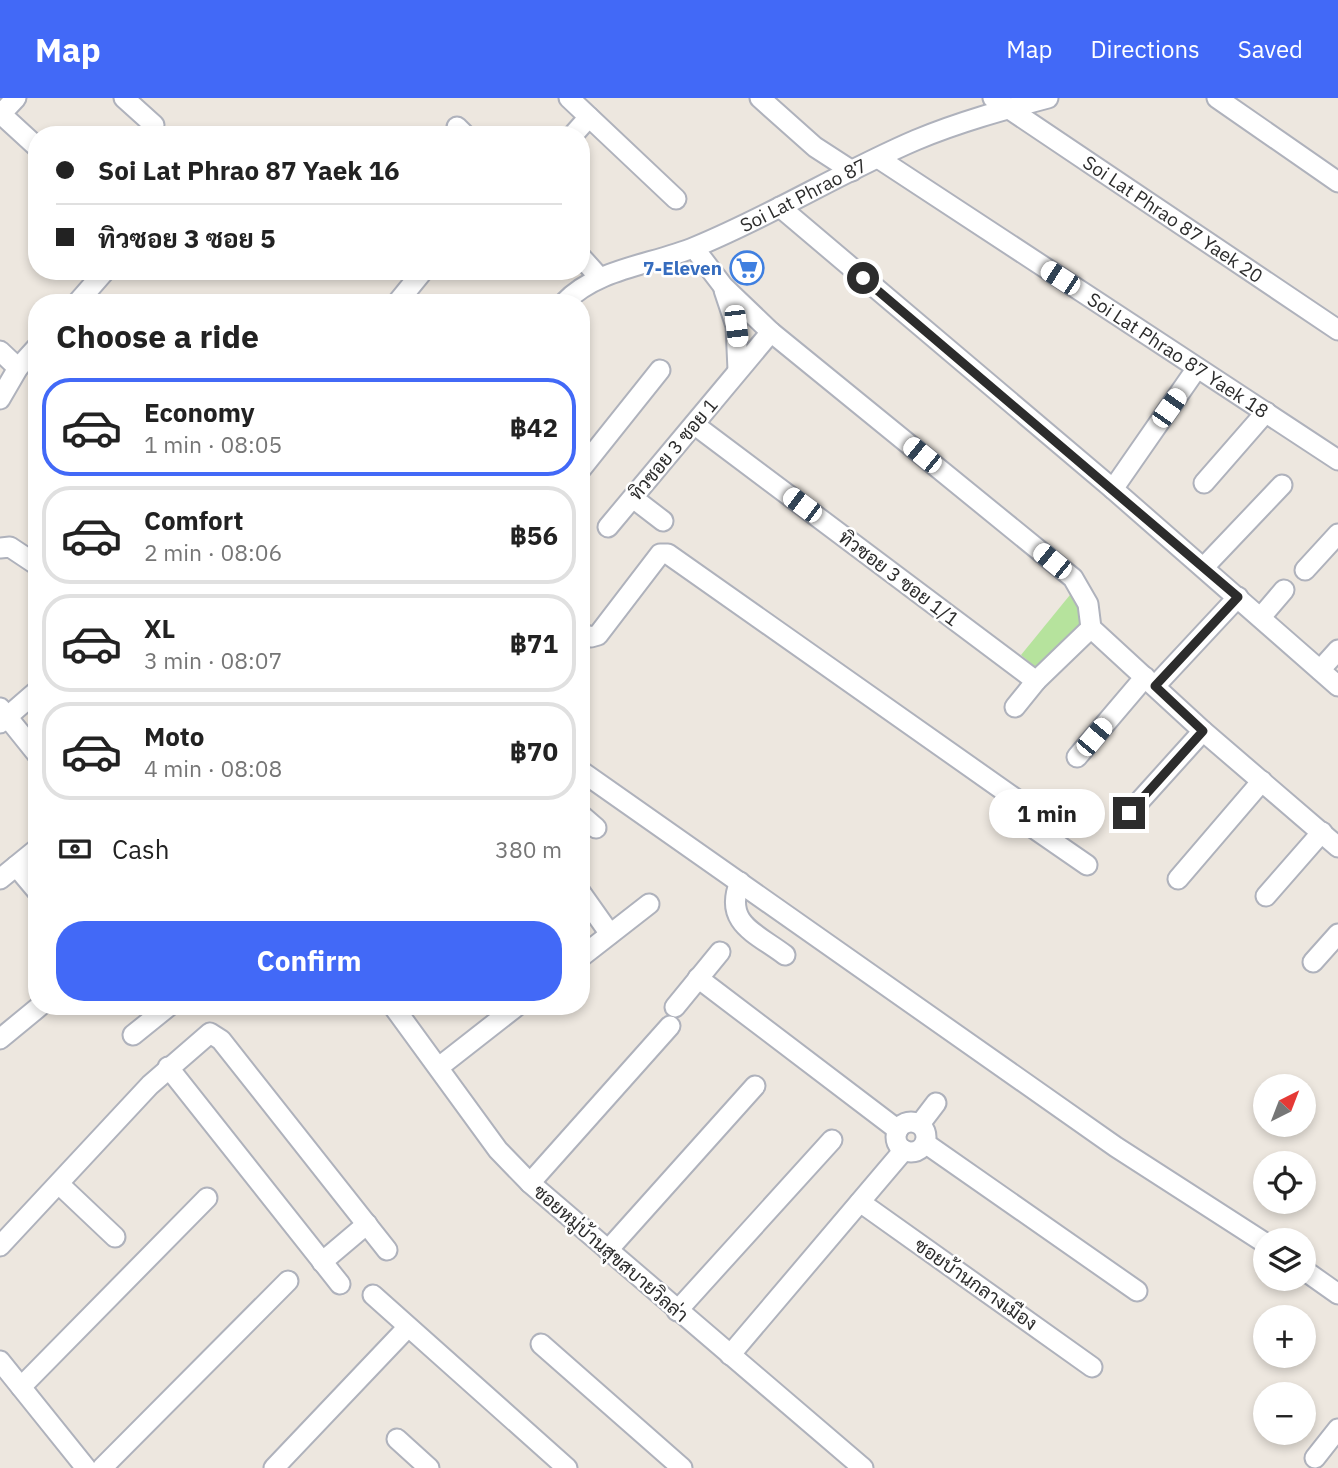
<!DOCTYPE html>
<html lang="en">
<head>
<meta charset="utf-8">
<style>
	body { margin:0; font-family:"IBM Plex Sans",Sarabun,sans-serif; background:#f6f6f6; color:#222; height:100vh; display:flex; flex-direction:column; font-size:26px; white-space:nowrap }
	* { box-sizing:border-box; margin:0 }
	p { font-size:23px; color:#767676 }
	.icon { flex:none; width:38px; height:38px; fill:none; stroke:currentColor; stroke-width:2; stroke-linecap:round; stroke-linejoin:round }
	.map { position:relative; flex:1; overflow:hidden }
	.side { position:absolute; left:28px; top:196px; width:562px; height:721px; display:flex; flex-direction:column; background:#fff; border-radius:28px; box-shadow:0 4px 10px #0003 }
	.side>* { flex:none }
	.guide { position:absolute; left:28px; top:28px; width:562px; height:154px; border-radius:28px; box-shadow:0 4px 10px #0003; display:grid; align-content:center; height:154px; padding:0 28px; background:#fff }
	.needle { width:46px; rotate:42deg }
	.tools { position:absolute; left:1253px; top:976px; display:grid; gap:14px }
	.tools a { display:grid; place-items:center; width:63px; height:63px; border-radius:50%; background:#fff; box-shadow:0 4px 10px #0003; font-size:35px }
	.end { position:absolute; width:32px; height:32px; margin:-16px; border:9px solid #2c2c2c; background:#fff; box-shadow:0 0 0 4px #fff }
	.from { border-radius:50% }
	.bubble { position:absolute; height:49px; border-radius:24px; background:#fff; box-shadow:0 4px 10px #0003; font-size:23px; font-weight:700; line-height:49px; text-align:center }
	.car { position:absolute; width:21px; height:42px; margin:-21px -10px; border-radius:9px; box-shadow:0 0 5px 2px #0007; background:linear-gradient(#fff 24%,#345 0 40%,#fff 0 76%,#345 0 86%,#fff 0) }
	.guide b { display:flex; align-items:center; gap:24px; height:66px; font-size:26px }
	.guide b+b { border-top:2px solid #e0e0e0 }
	.guide i { width:18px; height:18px; background:#222 }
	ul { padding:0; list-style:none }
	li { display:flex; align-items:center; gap:21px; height:98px; margin:0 14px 10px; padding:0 14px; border:4px solid #e0e0e0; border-radius:28px }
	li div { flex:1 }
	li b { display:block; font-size:26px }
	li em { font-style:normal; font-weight:700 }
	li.on { border-color:#4269f7 }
	li>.icon { width:63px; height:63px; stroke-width:1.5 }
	h2 { padding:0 28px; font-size:32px; line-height:84px }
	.pay { display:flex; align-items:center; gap:18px; height:77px; padding:0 28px; font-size:26px }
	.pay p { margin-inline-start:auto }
	.action { display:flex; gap:14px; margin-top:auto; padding:14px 28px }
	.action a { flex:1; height:80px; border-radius:28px; background:#4269f7; color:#fff; font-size:28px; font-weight:700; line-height:80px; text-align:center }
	header { display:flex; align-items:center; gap:42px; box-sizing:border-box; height:98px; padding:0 35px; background:#4269f7; color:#fff }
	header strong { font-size:33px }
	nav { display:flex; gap:38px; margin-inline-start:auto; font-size:24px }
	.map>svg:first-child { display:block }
</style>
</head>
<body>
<header>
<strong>Map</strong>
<nav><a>Map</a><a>Directions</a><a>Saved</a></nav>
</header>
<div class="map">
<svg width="1338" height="1370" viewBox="0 0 1338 1370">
	<rect width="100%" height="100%" fill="#ede7df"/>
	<path fill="#b6e39d" d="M 1074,492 L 1086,520 L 1039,572 L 1021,557 Z"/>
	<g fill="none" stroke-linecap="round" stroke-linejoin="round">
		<defs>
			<g id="minor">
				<path d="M 124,0 L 154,27"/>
				<path d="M 569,0 L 676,101"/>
				<path d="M 760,0 L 815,49 L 852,73"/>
				<path id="s1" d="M 993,0 L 1338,232"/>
				<path d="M 1217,0 L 1338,84"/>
				<path d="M 1,16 L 37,49"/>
				<path d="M 0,17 L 16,0"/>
				<path d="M 457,29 L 465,37"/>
				<path d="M 573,37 L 589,19"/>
				<path id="s2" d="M 878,60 L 1338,362"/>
				<path d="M 780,109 L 1113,391 L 1338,588"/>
				<path d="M 694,150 L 723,188 L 771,234 L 1073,480 L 1088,506 L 1091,530 L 1203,633 L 1338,749"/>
				<path d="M 581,159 L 600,180"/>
				<path d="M 724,192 L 736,228 L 738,272"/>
				<path d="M 77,205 L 105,173"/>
				<path d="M 397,205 L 423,173"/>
				<path id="s3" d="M 564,205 C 597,170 652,167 695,149 C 771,118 841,74 916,42 C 959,24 1003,12 1048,0"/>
				<path d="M 0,253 L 18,270"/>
				<path d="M 0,301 L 18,270 L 37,249"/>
				<path d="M 695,327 L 1036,583 L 1091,530"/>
				<path d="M 581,371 L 660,272"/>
				<path d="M 1204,385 L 1266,314"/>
				<path d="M 1113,391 L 1197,270"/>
				<path d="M 633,400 L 663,423"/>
				<path d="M 608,429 L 771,234"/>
				<path d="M 0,450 L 10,449 L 37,467"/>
				<path d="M 1204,469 L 1282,387"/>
				<path d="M 1305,472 L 1338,436"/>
				<path d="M 1261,519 L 1284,492"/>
				<path d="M 581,535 L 591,539 L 598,537 L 660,456 L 668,456 L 1020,704 L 1032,729 L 1087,767"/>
				<path d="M 1320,572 L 1338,552"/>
				<path d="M 1155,588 L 1238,499"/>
				<path d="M 1015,609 L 1036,583"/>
				<path d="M 0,610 L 37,656"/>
				<path d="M 0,625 L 37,593"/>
				<path d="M 1077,659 L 1145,579"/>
				<path d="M 581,673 L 1116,1049 L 1265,1145"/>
				<path d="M 1129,715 L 1203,633"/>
				<path d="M 581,717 L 596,730"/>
				<path d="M 16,768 L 37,793"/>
				<path d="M 0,781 L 37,751"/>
				<path d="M 1178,781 L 1262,683"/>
				<path d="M 740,784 C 723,825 756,835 785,857"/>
				<path d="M 581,795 L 610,836"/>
				<path d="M 1266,798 L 1322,734"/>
				<path d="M 581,859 L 649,806"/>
				<path d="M 1313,864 L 1338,836"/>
				<path d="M 698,880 L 898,1032"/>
				<path d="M 393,908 L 498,1052 L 530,1085 L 863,1370"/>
				<path d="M 675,909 L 720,854"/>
				<path d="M 133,937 L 169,908"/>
				<path d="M 0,941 L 40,908"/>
				<path d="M 168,969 L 340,1186"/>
				<path d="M 439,969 L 517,908"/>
				<circle cx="911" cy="1039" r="15"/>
				<path d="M 920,1026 L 936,1005"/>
				<path d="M 925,1045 L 1137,1193"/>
				<path d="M 530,1085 L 670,928"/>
				<path d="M 59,1086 L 115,1139"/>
				<path d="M 860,1104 L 1092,1269"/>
				<path d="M 0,1148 L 150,987 L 210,935 L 221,942 L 387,1152"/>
				<path d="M 608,1152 L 755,988"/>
				<path d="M 322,1164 L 367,1126"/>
				<path d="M 1304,1172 L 1338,1196"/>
				<path d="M 373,1197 L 567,1370"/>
				<path d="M 677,1213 L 832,1042"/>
				<path d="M 541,1246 L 682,1370"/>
				<path d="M 730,1257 L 904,1052"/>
				<path d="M 0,1263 L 86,1370"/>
				<path d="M 21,1289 L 207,1100"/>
				<path d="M 397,1341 L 429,1370"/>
				<path d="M 1315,1360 L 1338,1331"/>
				<path d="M 102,1370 L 288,1183"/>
				<path d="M 274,1370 L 408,1229"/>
			</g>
		</defs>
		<use href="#minor" stroke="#afb2bc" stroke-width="23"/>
		<use href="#minor" stroke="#fff" stroke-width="19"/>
	</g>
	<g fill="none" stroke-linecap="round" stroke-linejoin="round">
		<path stroke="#2c2c2c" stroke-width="9" d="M 863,180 L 1238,499 L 1155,588 L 1203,633 L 1129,715"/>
	</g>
	<defs>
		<symbol id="supermarket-ring" viewBox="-11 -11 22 22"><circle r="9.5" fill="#fff" stroke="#3f7fe0" stroke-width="1.5"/><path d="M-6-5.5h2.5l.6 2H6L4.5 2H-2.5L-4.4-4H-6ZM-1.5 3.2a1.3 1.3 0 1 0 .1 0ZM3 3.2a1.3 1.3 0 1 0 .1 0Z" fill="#3f7fe0"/></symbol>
	</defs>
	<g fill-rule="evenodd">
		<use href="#supermarket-ring" x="728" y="151" width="38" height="38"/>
	</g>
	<g text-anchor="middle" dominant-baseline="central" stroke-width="5" stroke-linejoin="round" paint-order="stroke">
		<g font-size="19" fill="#2c2c2c" stroke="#fff">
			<text stroke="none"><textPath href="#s3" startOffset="264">Soi Lat Phrao 87</textPath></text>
			<text stroke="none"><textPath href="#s1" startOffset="217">Soi Lat Phrao 87 Yaek 20</textPath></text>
			<text stroke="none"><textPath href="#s2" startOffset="359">Soi Lat Phrao 87 Yaek 18</textPath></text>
			<text transform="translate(673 351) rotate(-50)">ทิวซอย 3 ซอย 1</text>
			<text transform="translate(899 480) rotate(37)">ทิวซอย 3 ซอย 1/1</text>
			<text transform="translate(611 1155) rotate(41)">ซอยหมู่บ้านสุขสบายวิลล่า</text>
			<text transform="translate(976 1186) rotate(35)">ซอยบ้านกลางเมือง</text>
		</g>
		<g font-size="19" font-weight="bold" fill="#366cbe" stroke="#fff" text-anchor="end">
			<text x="722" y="170">7-Eleven</text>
		</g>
	</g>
</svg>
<div class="tools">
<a><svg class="needle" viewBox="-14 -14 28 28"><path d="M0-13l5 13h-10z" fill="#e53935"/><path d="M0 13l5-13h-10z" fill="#767676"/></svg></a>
<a><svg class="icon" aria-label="locate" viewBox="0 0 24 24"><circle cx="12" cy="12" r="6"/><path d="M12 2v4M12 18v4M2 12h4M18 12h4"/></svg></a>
<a><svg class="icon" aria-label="layers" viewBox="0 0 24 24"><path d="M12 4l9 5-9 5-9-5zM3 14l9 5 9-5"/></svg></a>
<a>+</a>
<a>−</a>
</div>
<i class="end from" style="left:863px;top:180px"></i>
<i class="end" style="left:1129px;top:715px"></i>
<div class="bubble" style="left:989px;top:691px;width:116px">1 min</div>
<i class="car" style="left:1060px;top:180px;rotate:303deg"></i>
<i class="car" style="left:736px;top:228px;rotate:173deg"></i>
<i class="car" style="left:1169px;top:310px;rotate:35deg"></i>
<i class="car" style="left:922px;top:357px;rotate:309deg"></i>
<i class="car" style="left:802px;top:407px;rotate:307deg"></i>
<i class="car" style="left:1052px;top:463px;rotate:309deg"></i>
<i class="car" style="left:1094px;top:639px;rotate:40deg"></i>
<div class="guide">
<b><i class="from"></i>Soi Lat Phrao 87 Yaek 16</b>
<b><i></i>ทิวซอย 3 ซอย 5</b>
</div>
<section class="side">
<h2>Choose a ride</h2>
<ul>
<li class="on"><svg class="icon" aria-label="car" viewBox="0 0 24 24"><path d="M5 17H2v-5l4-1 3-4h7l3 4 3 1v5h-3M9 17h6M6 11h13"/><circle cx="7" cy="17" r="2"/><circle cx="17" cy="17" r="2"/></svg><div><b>Economy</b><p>1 min · 08:05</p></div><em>฿42</em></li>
<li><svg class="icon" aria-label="car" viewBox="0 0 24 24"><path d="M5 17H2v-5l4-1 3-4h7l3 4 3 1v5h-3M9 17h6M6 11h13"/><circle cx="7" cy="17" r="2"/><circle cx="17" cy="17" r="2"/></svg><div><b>Comfort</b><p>2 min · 08:06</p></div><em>฿56</em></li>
<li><svg class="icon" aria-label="car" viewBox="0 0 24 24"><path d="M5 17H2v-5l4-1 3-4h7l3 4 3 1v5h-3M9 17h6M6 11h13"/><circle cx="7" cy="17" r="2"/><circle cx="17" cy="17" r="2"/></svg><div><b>XL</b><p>3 min · 08:07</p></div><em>฿71</em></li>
<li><svg class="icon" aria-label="car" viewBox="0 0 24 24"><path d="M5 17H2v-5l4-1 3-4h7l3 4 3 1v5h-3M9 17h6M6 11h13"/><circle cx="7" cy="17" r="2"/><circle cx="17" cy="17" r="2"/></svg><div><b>Moto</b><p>4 min · 08:08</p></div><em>฿70</em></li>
</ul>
<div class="pay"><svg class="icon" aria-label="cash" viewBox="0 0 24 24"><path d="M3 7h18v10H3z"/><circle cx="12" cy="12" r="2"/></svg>Cash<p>380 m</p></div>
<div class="action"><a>Confirm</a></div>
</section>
</div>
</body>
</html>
